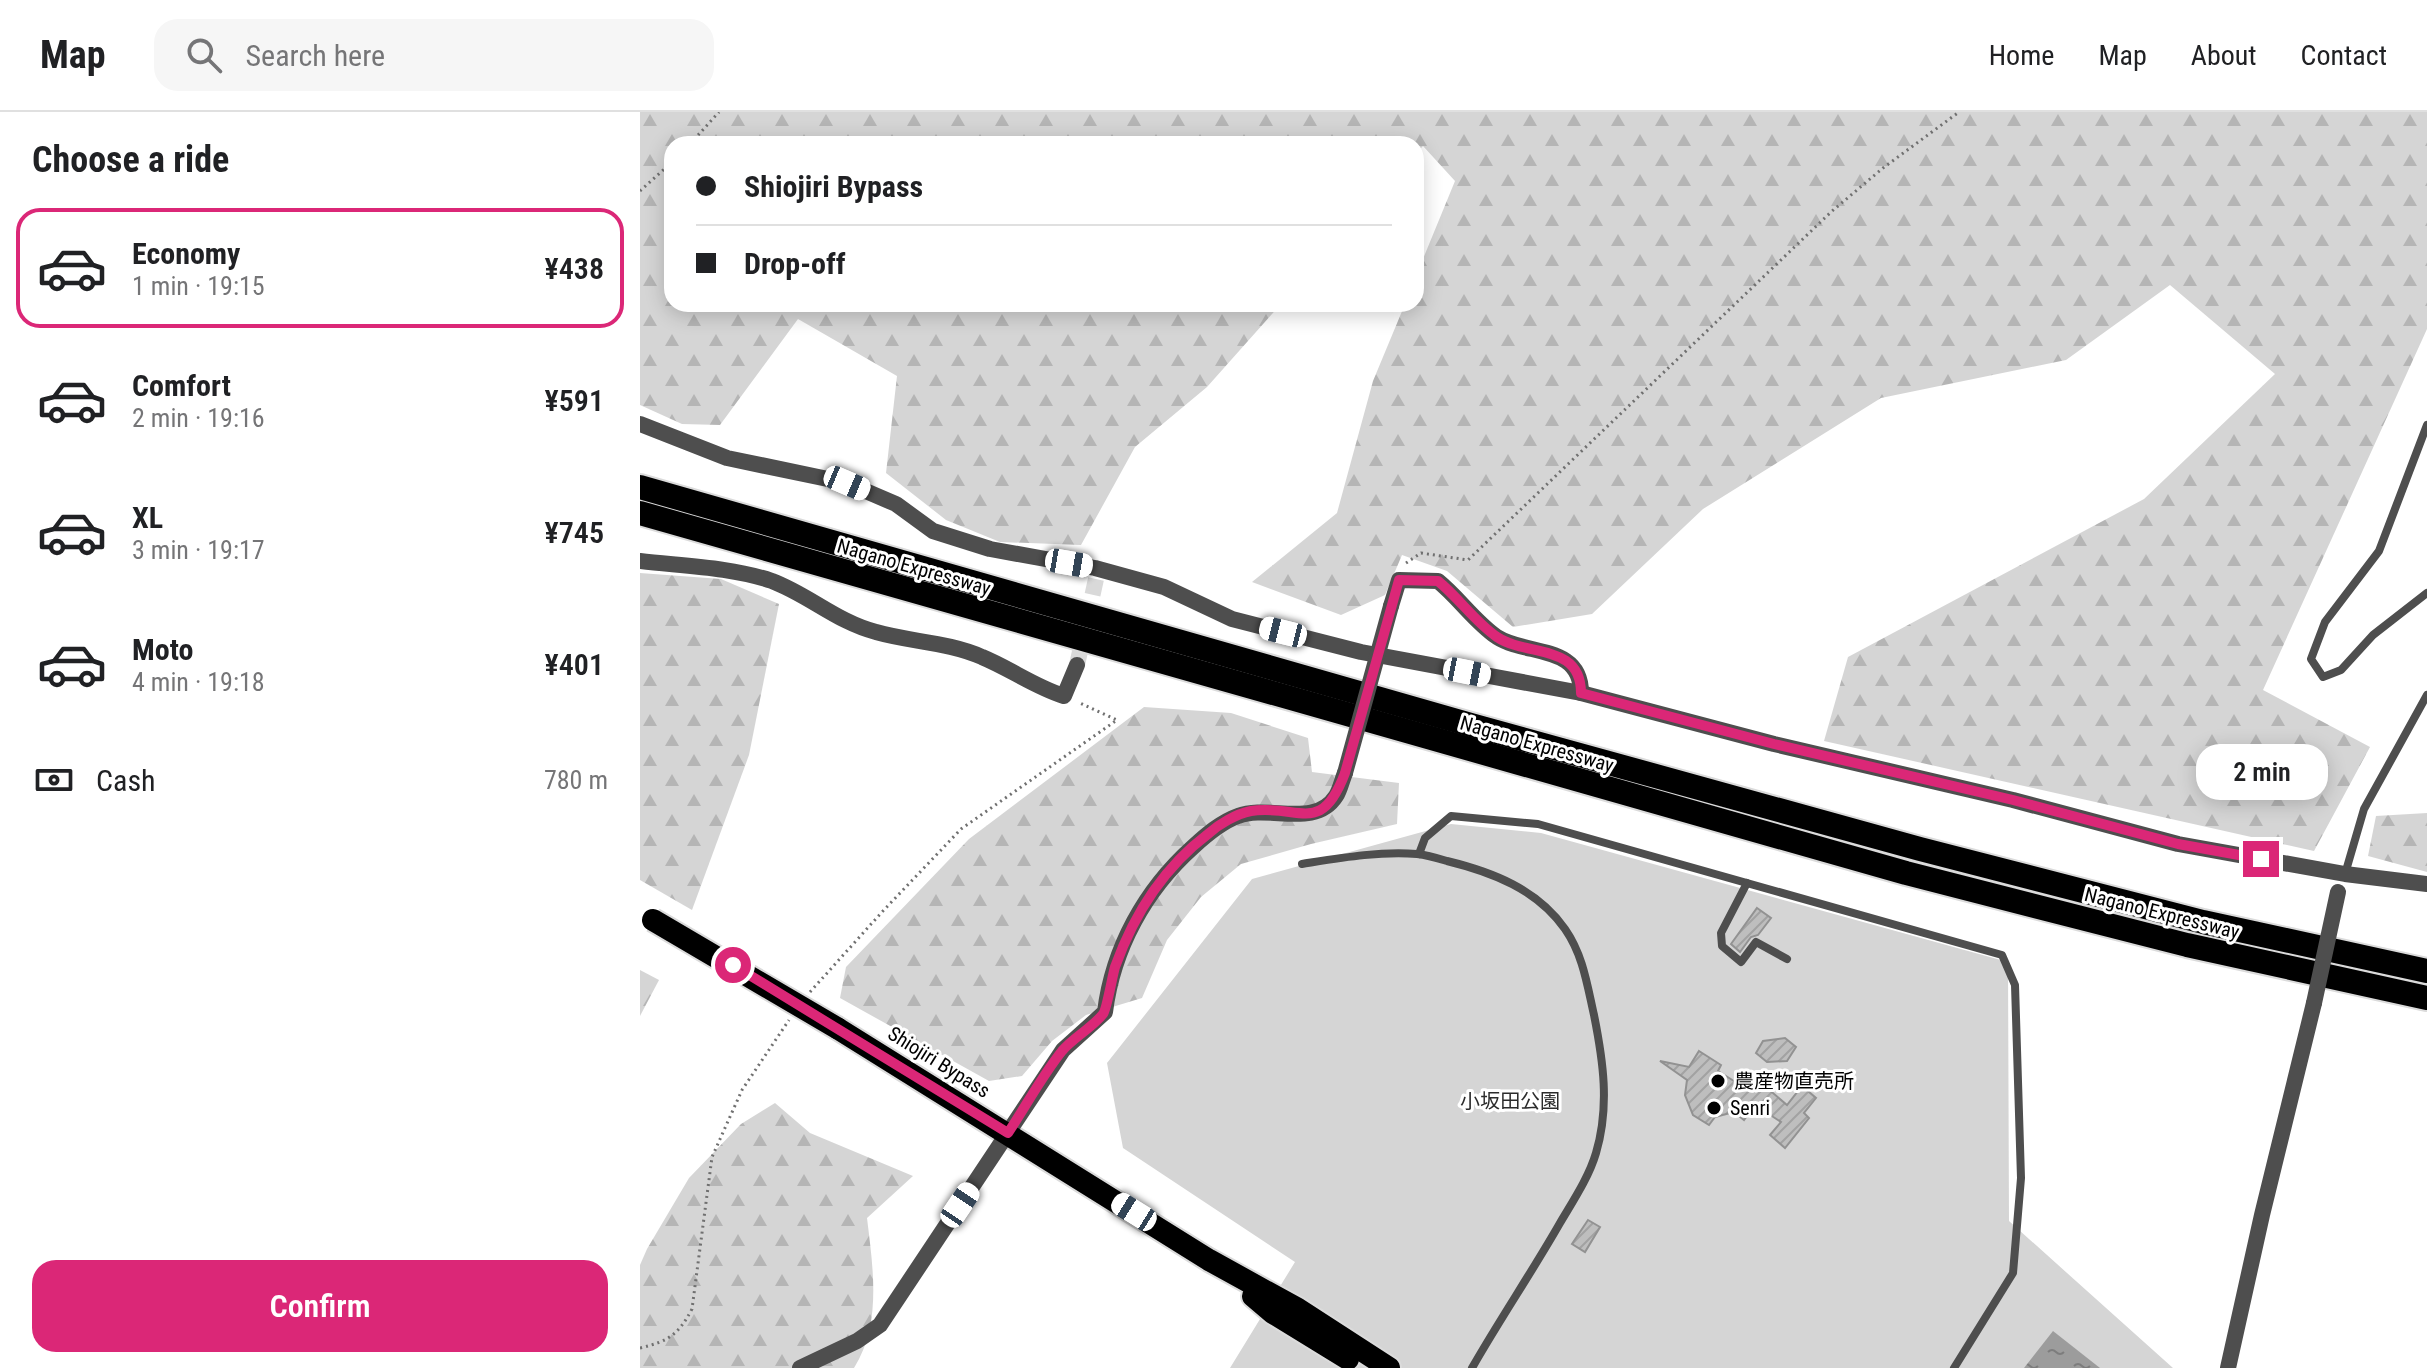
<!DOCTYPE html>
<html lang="en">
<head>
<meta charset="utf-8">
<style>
	body { margin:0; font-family:"Roboto Condensed","Noto Sans JP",sans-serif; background:#f6f6f6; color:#202124; height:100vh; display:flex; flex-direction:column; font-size:30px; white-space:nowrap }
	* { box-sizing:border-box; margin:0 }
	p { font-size:26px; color:#757577 }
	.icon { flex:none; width:44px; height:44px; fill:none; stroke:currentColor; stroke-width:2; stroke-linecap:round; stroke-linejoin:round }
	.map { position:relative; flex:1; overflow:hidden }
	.details { display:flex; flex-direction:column; background:#fff; width:640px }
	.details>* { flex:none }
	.top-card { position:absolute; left:24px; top:24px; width:760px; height:176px; border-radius:24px; box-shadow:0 4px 20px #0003; display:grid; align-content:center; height:176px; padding:0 32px; background:#fff }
	.end { position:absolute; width:36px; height:36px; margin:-18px; border:10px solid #db2777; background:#fff; box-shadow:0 0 0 4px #fff }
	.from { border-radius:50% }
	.bubble { position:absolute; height:56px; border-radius:24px; background:#fff; box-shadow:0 4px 20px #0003; font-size:26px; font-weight:600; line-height:56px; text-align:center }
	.car { position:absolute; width:24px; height:48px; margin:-24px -12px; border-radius:10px; box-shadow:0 0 6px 2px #0007; background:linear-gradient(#fff 24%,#345 0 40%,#fff 0 76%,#345 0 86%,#fff 0) }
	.top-card b { display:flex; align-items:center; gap:28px; height:76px; font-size:30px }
	.top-card b+b { border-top:2px solid #e0e0e0 }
	.top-card i { width:20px; height:20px; background:#202124 }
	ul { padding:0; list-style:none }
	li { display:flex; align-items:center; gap:24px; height:120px; margin:0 16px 12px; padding:0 16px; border:4px solid transparent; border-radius:24px }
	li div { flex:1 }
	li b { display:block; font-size:30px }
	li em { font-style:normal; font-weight:600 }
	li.active { border-color:#db2777 }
	li>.icon { width:72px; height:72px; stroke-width:1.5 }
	h2 { padding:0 32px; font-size:36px; line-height:96px }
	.pay { display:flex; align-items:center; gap:20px; height:88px; padding:0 32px; font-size:30px }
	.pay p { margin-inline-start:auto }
	.primary-button { display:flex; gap:16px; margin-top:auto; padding:16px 32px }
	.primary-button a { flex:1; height:92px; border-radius:24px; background:#db2777; color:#fff; font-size:32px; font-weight:600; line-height:92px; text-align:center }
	header { display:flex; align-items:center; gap:48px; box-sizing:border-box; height:112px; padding:0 40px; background:#fff; border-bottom:2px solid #e0e0e0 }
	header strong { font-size:38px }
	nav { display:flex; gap:44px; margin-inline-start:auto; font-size:28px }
	.search { width:560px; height:72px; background:#f6f6f6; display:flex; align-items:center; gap:20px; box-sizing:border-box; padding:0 28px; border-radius:24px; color:#757577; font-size:30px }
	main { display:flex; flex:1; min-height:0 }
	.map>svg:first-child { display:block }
</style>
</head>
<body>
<header>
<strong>Map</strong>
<div class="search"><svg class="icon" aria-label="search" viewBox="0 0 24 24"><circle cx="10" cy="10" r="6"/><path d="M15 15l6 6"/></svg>Search here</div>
<nav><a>Home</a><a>Map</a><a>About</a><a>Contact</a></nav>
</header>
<main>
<section class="details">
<h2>Choose a ride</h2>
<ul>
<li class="active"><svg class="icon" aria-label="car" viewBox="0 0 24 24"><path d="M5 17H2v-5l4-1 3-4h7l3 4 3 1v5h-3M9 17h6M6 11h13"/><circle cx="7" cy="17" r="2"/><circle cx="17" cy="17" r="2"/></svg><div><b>Economy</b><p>1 min · 19:15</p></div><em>¥438</em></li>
<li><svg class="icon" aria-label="car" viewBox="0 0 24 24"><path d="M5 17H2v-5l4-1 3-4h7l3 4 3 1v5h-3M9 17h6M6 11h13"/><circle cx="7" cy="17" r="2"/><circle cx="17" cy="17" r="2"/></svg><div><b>Comfort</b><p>2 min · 19:16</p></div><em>¥591</em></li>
<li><svg class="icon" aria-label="car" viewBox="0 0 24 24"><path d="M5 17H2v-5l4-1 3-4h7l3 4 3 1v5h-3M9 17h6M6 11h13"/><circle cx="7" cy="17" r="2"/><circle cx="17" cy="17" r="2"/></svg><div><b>XL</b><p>3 min · 19:17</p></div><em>¥745</em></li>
<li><svg class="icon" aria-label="car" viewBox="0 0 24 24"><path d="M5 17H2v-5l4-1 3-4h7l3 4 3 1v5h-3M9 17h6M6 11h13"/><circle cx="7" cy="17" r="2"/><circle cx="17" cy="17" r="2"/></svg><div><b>Moto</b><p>4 min · 19:18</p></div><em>¥401</em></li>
</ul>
<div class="pay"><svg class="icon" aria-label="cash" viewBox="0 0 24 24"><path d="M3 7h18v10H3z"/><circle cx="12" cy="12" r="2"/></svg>Cash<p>780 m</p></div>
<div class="primary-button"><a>Confirm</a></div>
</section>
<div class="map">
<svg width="1787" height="1256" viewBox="0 0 1787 1256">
	<defs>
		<pattern id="forest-firs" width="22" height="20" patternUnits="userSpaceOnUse" patternTransform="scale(2)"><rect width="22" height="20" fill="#d5d5d5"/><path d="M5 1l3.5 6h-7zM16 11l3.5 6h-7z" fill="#b5b5b5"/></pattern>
		<pattern id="water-ripples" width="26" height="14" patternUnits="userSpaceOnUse" patternTransform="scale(2)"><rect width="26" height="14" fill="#9c9c9c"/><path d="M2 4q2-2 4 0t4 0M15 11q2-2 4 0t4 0" fill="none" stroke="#7d7d7d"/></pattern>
		<pattern id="building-hatch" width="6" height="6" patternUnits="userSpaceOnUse" patternTransform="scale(2)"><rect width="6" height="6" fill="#bebebe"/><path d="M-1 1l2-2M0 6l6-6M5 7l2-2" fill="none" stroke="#a2a2a2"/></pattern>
	</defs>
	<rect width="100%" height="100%" fill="#fff"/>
	<g fill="url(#forest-firs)">
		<path d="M 0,0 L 1787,0 L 1787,217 L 1623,578 L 1730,635 L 1674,739 L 1184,629 L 1208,545 L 1504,387 L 1635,262 L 1530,173 L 1426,248 L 1241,286 L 1063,397 L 952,502 L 873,515 L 807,459 L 762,443 L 745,483 L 701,503 L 612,470 L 697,401 L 733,269 L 765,192 L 776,192 L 776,164 L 815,69 L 783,34 L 776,41 L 776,32 L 32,32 L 32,192 L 641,192 L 567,275 L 495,335 L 441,433 L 360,430 L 306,408 L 246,361 L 257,264 L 158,207 L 80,313 L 42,312 L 0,293 Z"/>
		<path d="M 0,461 L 81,467 L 139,492 L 109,643 L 52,798 L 0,768 Z"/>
		<path d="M 504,595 L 591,601 L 668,626 L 672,660 L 759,671 L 757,712 L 671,732 L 601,752 L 561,785 L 527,828 L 502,886 L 446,903 L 412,929 L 382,964 L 349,969 L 200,886 L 206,855 L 329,727 Z"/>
		<path d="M 1787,701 L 1787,760 L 1728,744 L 1736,704 Z"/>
		<path d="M 0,858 L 19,868 L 0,904 Z"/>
		<path d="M 135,991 L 170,1021 L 273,1064 L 227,1106 C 233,1156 242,1212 214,1256 L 0,1256 L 0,1153 L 7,1137 L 49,1066 L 101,1012 Z"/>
	</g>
	<path fill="#d5d5d5" d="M 811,712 L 901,721 L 1368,850 L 1369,1109 L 1533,1256 L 590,1256 L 655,1150 L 483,1036 L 467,951 L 612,767 Z"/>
	<path fill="url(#water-ripples)" d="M 1413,1219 L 1460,1256 L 1384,1256 Z"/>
	<g fill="url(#building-hatch)" stroke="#929292" stroke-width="2">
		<path d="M 1117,796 L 1131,806 L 1118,823 L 1111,825 L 1100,840 L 1091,832 Z"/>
		<path d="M 1145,926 L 1156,935 L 1147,949 L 1127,950 L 1116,941 L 1123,929 Z"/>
		<path d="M 1059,939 L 1081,953 L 1078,959 L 1105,976 L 1113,964 L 1147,993 L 1162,974 L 1176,986 L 1164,1001 L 1169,1006 L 1145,1036 L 1130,1023 L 1141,1010 L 1115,993 L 1104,1008 L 1094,1000 L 1075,1005 L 1069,1013 L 1053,1003 L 1045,983 L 1047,968 L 1020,949 L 1049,955 Z"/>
		<path d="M 948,1108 L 960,1115 L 945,1140 L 932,1132 Z"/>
	</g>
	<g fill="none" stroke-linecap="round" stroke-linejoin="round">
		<path stroke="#d9d9d9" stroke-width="16" stroke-dasharray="16 8" stroke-linecap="butt" d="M 437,553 L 456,467"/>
		<defs>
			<g id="trunk">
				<path d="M 197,916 L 569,1148 L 658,1197 L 749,1256"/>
				<path d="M 613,1184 L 633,1201 L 708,1247"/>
			</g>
			<g id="motorway">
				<path d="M 0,375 L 831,613 L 1280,737 L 1563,810 L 1787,859"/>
				<path d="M 0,401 L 1266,761 L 1547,833 L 1787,886"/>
			</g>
		</defs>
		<use href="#trunk" stroke="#dbdbdb" stroke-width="26"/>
		<use href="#motorway" stroke="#dbdbdb" stroke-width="28"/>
		<g stroke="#707070" stroke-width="3" stroke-dasharray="2 4" stroke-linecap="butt">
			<path d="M 50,32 L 79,0"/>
			<path d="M 0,79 L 32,50"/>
			<path d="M 766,451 L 781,441 L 828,448 L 1191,100 L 1243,56 L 1319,0"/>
			<path d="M 170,880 L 242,800 L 321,717 L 477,608 L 440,591"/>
			<path d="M 0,1236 C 29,1229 38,1223 52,1197 L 72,1045 L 102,978 L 149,908"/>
		</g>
		<g stroke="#4e4e4e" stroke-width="8">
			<path d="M 1787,313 L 1739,439 L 1685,510 L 1671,547 L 1683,565 L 1701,558 L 1733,523 L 1787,481"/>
			<path d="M 779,742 L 785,726 L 811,704 L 898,712 L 1362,843 L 1375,873 L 1381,1066 L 1373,1161 L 1314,1256"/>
			<path d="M 662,752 C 700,746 739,739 777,742 C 787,743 797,746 807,749 C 852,760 897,777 925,817 C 943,843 947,872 954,903 C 963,948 970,994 956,1041 C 949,1065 933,1089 920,1111 C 892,1160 860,1207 832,1256"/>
			<path d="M 1705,762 L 1724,697 L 1787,583"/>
			<path d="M 1107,771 L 1081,821 L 1082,834 L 1101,850 L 1116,830 L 1147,847"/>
		</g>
		<g stroke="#4e4e4e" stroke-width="16">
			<path d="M 0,312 L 87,346 L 207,371 L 256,392 L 293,419 L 350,437 L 455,456 L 524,475 L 592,507 L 721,540 L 941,581 L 1134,632 L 1373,688 L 1538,732 L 1705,762 L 1787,772"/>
			<path d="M 0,449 C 43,454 91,455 132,469 C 169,483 197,510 236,520 C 271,530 308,530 342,545 C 371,557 395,575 424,584 L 437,553"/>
			<path d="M 751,494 L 759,468 L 798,469 C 819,486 835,510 857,525 C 887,544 941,532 941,581"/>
			<path d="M 160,1256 L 217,1229 L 240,1213 L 423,938 L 465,900 C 473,836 505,778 553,735 C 566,723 581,710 598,704 C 629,692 675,717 696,684 C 700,678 702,668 705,661"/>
			<path d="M 1588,1256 L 1622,1103 L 1674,891"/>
		</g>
		<use href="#trunk" stroke="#000" stroke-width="22"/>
		<use href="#motorway" stroke="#000" stroke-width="24"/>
		<defs>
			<path id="trunk-bridge" d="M 13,808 L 197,916"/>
		</defs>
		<use href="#trunk-bridge" stroke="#dbdbdb" stroke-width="26" stroke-linecap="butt"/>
		<g stroke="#4e4e4e" stroke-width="16">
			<path d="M 705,661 L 751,494"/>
			<path d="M 1674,891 L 1698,780"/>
		</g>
		<use href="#trunk-bridge" stroke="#000" stroke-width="22"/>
	</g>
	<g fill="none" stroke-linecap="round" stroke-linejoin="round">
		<path stroke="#db2777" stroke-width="10" d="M 93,853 L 368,1021 C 386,994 402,964 422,939 C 434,925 452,916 463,902 C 467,897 472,865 475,855 C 494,802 523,756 568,722 C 579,712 596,702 611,699 C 660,692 681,725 705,661 L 759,468 L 798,469 C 819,486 835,510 857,525 C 887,545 941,531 941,581 L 1134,632 L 1373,688 L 1538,732 L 1621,747"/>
	</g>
	<g fill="#000" stroke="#fff" stroke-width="3">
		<circle cx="1078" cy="969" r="8"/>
		<circle cx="1074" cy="996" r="8"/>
	</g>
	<g text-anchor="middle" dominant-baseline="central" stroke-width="6" stroke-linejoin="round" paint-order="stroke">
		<g font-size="20" fill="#000" stroke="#fff">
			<text transform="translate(274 455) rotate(16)">Nagano Expressway</text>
			<text transform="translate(897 632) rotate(16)">Nagano Expressway</text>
			<text transform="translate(1522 801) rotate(14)">Nagano Expressway</text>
			<text transform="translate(299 950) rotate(32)">Shiojiri Bypass</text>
		</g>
		<g font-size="20" fill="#000" stroke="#fff" text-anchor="start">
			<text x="1094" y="969">農産物直売所</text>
			<text x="1090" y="996">Senri</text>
		</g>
		<g font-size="20" fill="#2c2c2c" stroke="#fff">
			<text x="870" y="989">小坂田公園</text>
		</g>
	</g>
</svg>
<i class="end from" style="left:93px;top:853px"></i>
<i class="end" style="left:1621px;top:747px"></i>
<div class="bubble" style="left:1556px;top:632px;width:132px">2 min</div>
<i class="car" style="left:207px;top:371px;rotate:113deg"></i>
<i class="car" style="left:429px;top:451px;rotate:100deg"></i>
<i class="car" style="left:643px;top:520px;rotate:284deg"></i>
<i class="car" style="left:827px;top:560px;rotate:101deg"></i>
<i class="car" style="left:320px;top:1093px;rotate:34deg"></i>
<i class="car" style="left:494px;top:1100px;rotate:302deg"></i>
<div class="top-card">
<b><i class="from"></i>Shiojiri Bypass</b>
<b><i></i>Drop-off</b>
</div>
</div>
</main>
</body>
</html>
